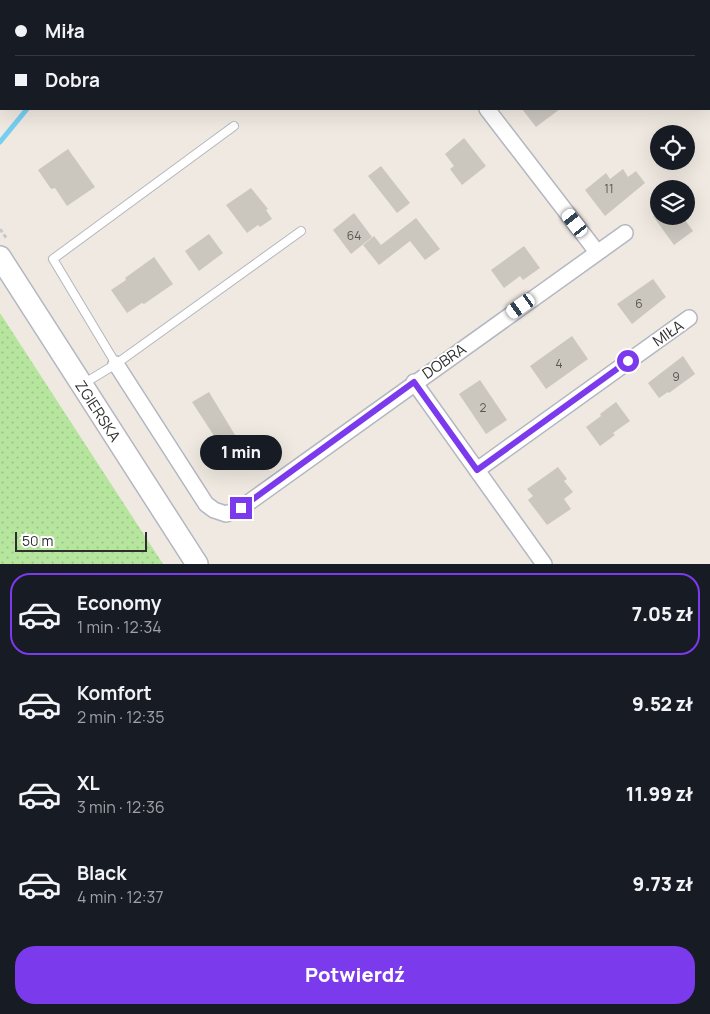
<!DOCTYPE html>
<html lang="pl">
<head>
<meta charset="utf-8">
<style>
	body { margin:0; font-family:Manrope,sans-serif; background:#242831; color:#f1f3f6; height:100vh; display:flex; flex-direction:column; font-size:19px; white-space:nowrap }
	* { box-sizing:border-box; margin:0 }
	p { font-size:16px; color:#9ea1a6 }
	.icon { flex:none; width:28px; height:28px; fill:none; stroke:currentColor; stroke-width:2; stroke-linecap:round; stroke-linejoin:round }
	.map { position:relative; height:564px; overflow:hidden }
	.side { display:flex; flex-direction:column; background:#171b24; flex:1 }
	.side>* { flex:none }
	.banner { position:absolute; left:0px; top:0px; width:710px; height:110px; box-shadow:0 5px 20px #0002; display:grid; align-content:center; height:110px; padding:0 15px; background:#171b24 }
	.tools { position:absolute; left:650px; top:125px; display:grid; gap:10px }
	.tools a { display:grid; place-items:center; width:45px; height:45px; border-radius:50%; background:#171b24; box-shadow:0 5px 20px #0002; font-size:25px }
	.scale { position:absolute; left:15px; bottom:12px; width:132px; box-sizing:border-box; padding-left:5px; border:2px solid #2e2e2e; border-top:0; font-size:14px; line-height:18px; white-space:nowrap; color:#2e2e2e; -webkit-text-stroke:4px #fff; paint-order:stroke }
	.end { position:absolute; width:22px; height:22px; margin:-11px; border:6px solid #7c3aed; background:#fff; box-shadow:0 0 0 2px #fff }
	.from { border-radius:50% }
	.bubble { position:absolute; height:35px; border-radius:18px; background:#171b24; box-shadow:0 5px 20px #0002; font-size:16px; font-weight:800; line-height:35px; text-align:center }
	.car { position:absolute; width:15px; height:30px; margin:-15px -8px; border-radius:6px; box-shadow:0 0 4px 1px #0007; background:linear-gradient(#fff 24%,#345 0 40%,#fff 0 76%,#345 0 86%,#fff 0) }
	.banner b { display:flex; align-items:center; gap:18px; height:48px; font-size:19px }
	.banner b+b { border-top:1px solid #363941 }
	.banner i { width:12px; height:12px; background:#f1f3f6 }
	ul { padding:9px 0 0; list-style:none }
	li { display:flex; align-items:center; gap:15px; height:82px; margin:0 10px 8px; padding:0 5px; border:2px solid transparent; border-radius:20px }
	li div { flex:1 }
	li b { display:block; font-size:19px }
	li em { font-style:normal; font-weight:800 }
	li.active { border-color:#7c3aed }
	li>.icon { width:45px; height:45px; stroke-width:1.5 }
	.cta { display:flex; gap:10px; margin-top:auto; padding:10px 15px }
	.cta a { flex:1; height:58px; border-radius:20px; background:#7c3aed; color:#fff; font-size:20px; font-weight:800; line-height:58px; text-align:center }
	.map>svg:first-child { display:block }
</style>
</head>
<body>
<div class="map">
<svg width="710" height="564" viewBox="0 0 710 564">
	<defs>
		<pattern id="grass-dots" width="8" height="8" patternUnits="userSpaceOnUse" patternTransform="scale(1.25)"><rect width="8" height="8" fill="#b6e59e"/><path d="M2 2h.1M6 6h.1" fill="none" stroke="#9dc588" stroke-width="1.8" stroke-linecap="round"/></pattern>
	</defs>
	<rect width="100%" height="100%" fill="#efe9e1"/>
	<path fill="url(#grass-dots)" d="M 0,313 L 163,564 L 0,564 Z"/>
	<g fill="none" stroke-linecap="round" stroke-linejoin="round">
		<g stroke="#75cff0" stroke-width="5">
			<path d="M 113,1 L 114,0"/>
			<path d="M 0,142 L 27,109"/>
		</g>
	</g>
	<g fill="#cbc7bf">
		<path d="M 522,109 L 560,109 L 536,127 Z"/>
		<path d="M 464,138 L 486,166 L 462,185 L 450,169 L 454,166 L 445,154 Z"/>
		<path d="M 68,149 L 95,187 L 67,206 L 55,188 L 51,189 L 38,170 Z"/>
		<path d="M 381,166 L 410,203 L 397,213 L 368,176 Z"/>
		<path d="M 623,169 L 628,177 L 636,171 L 645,183 L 605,216 L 585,190 L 606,173 L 610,179 Z"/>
		<path d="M 251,188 L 268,209 L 266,210 L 272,219 L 260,227 L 258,225 L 247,233 L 226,205 Z"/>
		<path d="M 354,213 L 372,237 L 351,254 L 333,230 Z"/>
		<path d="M 653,216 L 682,216 L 693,231 L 674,245 Z"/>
		<path d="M 416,218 L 440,249 L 425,260 L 410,241 L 379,265 L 363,245 L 374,236 L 381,245 Z"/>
		<path d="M 209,234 L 223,253 L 199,271 L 185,251 Z"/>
		<path d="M 524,246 L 540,268 L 523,280 L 520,276 L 504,288 L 491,270 Z"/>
		<path d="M 154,257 L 173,284 L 144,304 L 142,303 L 127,313 L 111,290 L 126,280 L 125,278 Z"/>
		<path d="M 653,279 L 666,297 L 632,324 L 617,304 Z"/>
		<path d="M 572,336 L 588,359 L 546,389 L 530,366 Z"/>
		<path d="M 683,356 L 695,374 L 669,393 L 668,392 L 659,398 L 648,383 Z"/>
		<path d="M 480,380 L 507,420 L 486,434 L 459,394 Z"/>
		<path d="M 209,392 L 235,435 L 220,445 L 192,402 Z"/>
		<path d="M 616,402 L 630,421 L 613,433 L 615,435 L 600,446 L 586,427 L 601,416 L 600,414 Z"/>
		<path d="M 558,467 L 567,479 L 564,481 L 573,492 L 564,499 L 571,509 L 547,525 L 528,500 L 533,496 L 527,489 Z"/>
	</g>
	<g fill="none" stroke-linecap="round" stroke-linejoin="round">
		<defs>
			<g id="lane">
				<path d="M 116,364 L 301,231"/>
				<path d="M 83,384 L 116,364 L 53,259 L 234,126"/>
			</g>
			<g id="street">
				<path d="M 404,0 L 405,1"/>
				<path d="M 487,109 L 597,252"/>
				<path d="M 116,364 L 206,504 L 214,510 L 226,514 L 241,508 L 625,233"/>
				<path d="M 414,382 L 544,564"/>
				<path d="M 477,470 L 689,318"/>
			</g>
			<path id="secondary" d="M 0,257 L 197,564"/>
		</defs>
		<use href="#lane" stroke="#b4b7c1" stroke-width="10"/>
		<use href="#street" stroke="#b4b7c1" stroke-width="18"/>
		<use href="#secondary" stroke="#b4b7c1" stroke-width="24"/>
		<path stroke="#c9c9c9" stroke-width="3" stroke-dasharray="4 2.5" stroke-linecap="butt" d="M 0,229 L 7,239"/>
		<use href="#lane" stroke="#fff" stroke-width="8"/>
		<use href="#street" stroke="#fff" stroke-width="15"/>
		<use href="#secondary" stroke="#fff" stroke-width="21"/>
	</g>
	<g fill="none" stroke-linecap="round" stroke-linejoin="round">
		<path stroke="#7c3aed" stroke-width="6" d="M 241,508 L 414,382 L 477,470 L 628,361"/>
	</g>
	<g text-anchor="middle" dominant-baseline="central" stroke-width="4" stroke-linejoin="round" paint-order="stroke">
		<g font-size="12" fill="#555452">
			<text x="609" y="188">11</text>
			<text x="354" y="235">64</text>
			<text x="639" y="303">6</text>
			<text x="559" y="363">4</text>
			<text x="676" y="376">9</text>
			<text x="483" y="407">2</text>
		</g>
		<g font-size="15" fill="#2e2e2e" stroke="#fff">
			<text transform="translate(668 333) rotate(-35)">MIŁA</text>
			<text transform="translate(444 361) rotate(-35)">DOBRA</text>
			<text transform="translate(98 411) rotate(57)">ZGIERSKA</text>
		</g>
	</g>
</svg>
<div class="tools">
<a><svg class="icon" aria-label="locate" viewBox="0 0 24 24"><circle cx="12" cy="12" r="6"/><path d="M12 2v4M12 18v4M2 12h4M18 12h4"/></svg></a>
<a><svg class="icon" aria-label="layers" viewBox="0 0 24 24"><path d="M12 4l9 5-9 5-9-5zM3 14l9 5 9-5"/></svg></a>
</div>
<div class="scale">50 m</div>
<i class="end from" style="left:628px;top:361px"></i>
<i class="end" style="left:241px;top:508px"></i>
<div class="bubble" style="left:200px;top:435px;width:82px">1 min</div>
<i class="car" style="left:575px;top:223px;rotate:322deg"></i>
<i class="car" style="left:521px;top:306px;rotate:235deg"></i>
<div class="banner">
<b><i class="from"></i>Miła</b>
<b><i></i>Dobra</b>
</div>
</div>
<section class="side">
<ul>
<li class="active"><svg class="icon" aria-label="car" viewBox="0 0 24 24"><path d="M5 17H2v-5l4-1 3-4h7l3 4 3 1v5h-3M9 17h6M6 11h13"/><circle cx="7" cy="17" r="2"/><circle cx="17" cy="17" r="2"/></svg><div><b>Economy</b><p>1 min · 12:34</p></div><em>7.05 zł</em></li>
<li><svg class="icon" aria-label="car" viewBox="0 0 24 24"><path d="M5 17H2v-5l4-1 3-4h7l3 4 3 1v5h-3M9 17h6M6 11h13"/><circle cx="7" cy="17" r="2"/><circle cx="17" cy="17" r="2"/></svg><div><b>Komfort</b><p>2 min · 12:35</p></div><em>9.52 zł</em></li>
<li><svg class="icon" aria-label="car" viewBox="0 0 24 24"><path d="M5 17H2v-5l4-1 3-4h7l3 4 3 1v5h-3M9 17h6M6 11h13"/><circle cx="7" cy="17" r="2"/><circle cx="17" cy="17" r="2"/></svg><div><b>XL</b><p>3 min · 12:36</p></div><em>11.99 zł</em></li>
<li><svg class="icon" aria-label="car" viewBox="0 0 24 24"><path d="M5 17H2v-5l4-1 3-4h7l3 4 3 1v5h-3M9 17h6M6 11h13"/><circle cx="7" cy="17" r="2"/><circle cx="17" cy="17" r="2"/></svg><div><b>Black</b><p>4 min · 12:37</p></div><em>9.73 zł</em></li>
</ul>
<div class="cta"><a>Potwierdź</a></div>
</section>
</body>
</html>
